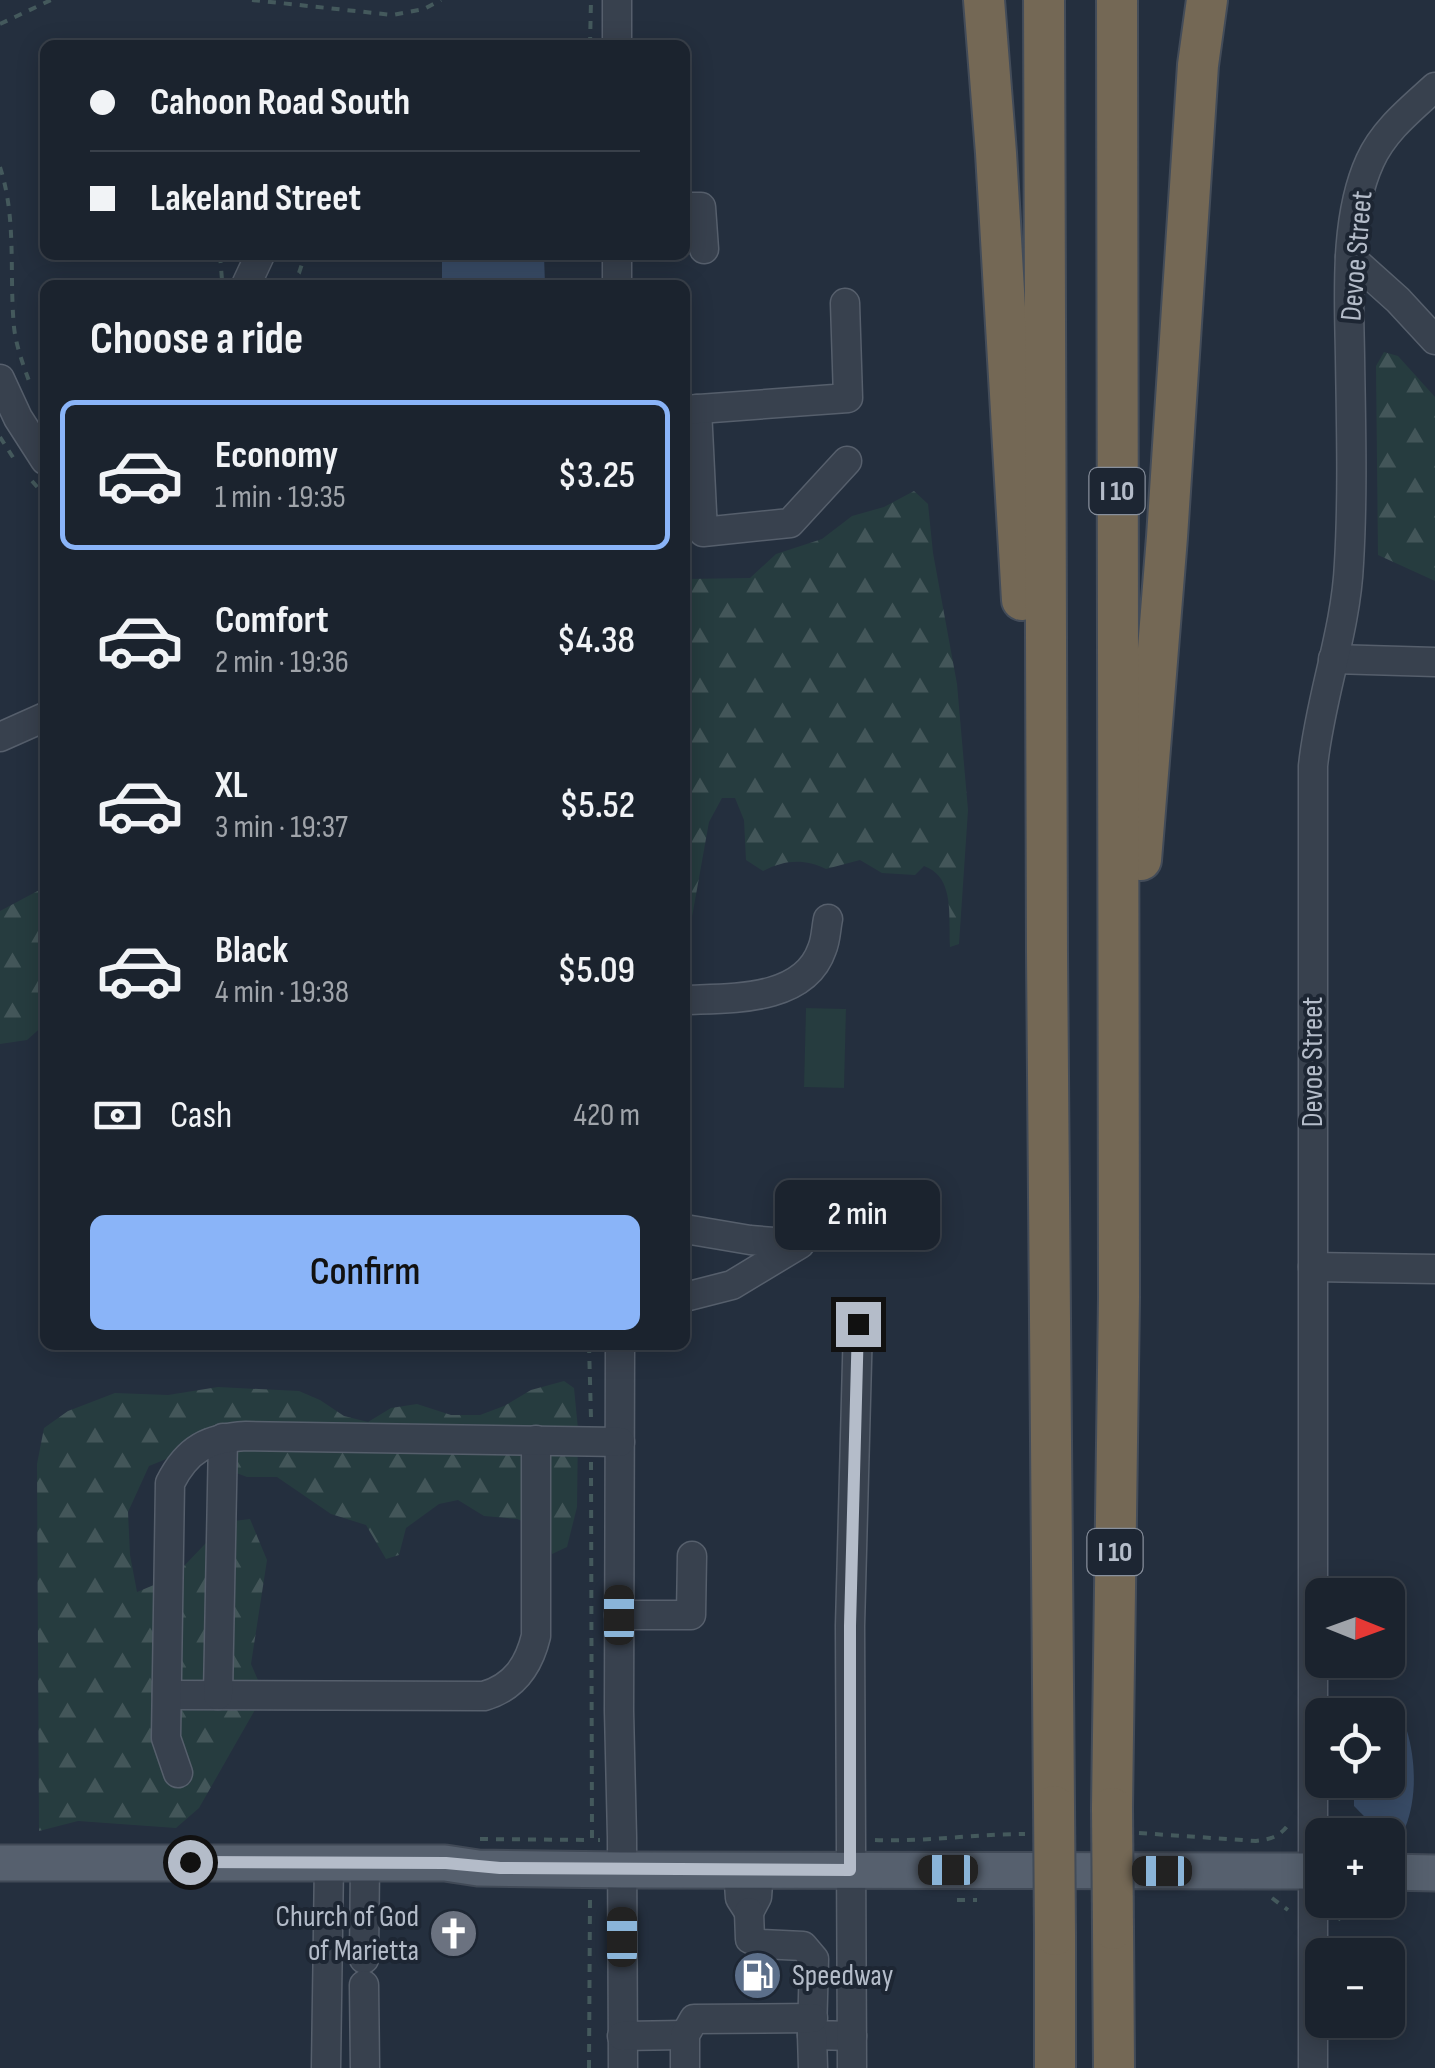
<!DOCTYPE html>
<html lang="en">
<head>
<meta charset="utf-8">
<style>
	body { margin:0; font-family:"Sofia Sans Condensed",sans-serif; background:#242b36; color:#f1f3f6; height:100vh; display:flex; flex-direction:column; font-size:38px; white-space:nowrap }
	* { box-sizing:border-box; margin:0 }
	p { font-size:32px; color:#a0a4aa }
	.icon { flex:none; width:55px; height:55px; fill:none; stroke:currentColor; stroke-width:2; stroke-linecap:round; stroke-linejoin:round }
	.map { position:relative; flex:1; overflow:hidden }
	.side { position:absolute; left:40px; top:280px; width:650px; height:1070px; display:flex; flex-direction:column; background:#1b232e; border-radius:15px; box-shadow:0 5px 25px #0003,0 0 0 2px #39404a }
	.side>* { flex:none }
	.hud { position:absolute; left:40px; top:40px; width:650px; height:220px; border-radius:15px; box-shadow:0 5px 25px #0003,0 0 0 2px #39404a; display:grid; align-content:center; height:220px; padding:0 50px; background:#1b232e }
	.needle { width:65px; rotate:91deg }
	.tools { position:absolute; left:1305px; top:1578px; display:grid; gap:20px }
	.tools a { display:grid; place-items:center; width:100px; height:100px; border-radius:15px; background:#1b232e; box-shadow:0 5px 25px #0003,0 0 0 2px #39404a; font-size:50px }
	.end { position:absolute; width:45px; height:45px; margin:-22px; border:12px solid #b4bcc9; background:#111; box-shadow:0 0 0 5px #111 }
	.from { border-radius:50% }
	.bubble { position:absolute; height:70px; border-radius:15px; background:#1b232e; box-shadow:0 5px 25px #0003,0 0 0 2px #39404a; font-size:32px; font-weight:600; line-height:70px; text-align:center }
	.car { position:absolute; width:30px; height:60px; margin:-30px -15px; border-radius:12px; box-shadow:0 0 8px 2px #0007; background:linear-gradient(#222 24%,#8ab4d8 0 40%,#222 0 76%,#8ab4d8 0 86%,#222 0) }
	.hud b { display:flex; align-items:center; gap:35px; height:95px; font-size:38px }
	.hud b+b { border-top:2px solid #39404a }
	.hud i { width:25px; height:25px; background:#f1f3f6 }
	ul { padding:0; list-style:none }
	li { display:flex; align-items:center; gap:30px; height:150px; margin:0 20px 15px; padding:0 30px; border:5px solid transparent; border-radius:15px }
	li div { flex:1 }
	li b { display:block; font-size:38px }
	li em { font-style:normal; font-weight:600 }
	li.on { border-color:#8ab4f8 }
	li>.icon { width:90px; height:90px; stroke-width:1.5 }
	h2 { padding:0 50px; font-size:45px; line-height:120px }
	.pay { display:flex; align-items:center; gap:25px; height:110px; padding:0 50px; font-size:38px }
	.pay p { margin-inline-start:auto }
	.primary-button { display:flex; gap:20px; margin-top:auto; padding:20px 50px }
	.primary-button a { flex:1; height:115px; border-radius:15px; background:#8ab4f8; color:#111; font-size:40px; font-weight:600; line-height:115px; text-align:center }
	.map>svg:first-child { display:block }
</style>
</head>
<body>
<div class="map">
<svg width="1435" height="2068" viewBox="0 0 1435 2068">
	<defs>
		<pattern id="forest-firs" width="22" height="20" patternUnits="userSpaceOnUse" patternTransform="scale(2.5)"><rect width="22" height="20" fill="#263c3f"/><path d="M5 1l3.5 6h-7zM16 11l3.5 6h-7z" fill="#435659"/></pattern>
	</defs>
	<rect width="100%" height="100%" fill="#242f3e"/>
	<g fill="url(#forest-firs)">
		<path d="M 1384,352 L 1398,356 L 1435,397 L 1435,581 L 1378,555 L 1376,366 Z"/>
		<path d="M 914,491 L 928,504 L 933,553 L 957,684 L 968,810 L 959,944 L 950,947 C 948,919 956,877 924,866 L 915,875 L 882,873 L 860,860 L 826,869 C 804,858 784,860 763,871 L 746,860 L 744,820 L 735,798 L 722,798 L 709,822 L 685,956 L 685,579 L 750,578 L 776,554 L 822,539 L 852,516 L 884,507 Z"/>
		<path d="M 45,887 L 45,1024 L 27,1040 L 0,1044 L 0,911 Z"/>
		<path d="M 564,1381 L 574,1388 L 578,1429 L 577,1507 L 567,1547 L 552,1554 L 547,1531 L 517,1519 L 484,1516 L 458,1500 L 439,1504 L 406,1528 L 399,1555 L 386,1559 L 366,1525 L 331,1514 L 277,1477 L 247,1477 L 207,1462 L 169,1458 L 149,1466 L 128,1512 L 130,1555 L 137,1592 L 161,1582 L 184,1566 L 226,1522 L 250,1519 L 267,1560 L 251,1664 L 264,1694 L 199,1808 L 176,1828 L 78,1821 L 39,1831 L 37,1464 L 44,1428 L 68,1411 L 115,1393 L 168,1395 L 218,1387 L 299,1391 L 320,1400 L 344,1416 L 368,1422 L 391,1408 L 417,1404 L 451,1415 L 480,1415 L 504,1406 L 531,1390 Z"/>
	</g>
	<path fill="#263c3f" d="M 806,1008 L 846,1009 L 844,1088 L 804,1087 Z"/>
	<g fill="#394c67">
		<path d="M 442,255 L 544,255 L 545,285 L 442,285 Z"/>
		<path d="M 1389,1726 L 1407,1731 C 1416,1761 1417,1799 1405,1828 C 1377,1833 1373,1825 1354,1806 L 1354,1780 L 1388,1780 L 1388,1727 Z"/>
	</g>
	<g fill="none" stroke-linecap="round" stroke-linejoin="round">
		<defs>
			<g id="minor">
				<path d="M 617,0 L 617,45"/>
				<path d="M 685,207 L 701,207 L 704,249"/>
				<path d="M 617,255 L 617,285"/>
				<path d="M 1350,257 L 1398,300 L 1435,340"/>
				<path d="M 246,285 L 260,255"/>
				<path d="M 0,379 L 18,418 L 45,460"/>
				<path d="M 697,409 L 703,532 L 790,523 L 847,461"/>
				<path d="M 685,410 L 848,398 L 845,303"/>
				<path d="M 1333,659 L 1435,662"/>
				<path d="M 0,737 L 45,717"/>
				<path d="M 685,1000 C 730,998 804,1002 822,949 C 826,940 826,928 828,919"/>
				<path d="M 685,1229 L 750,1240 L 800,1244 L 732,1285 L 685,1297"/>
				<path d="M 1313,1267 L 1435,1269"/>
				<path d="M 620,1345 L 619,1711 L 622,1837 L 623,2068"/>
				<path d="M 619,1615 L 691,1615 L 692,1556"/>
				<path d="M 167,1695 L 484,1696 C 515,1687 529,1665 536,1636 L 536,1440"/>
				<path d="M 218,1695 L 223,1438"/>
				<path d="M 178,1773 L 166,1738 L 170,1483 C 187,1449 208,1438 246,1436 L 620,1442"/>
				<path d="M 738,1870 L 740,1898 L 749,1912 L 757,1897 L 759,1870"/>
				<path d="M 749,1912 L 750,1939 L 761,1944 L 803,1946 L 814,1959 L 812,2035 L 852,2036"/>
				<path d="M 364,1959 L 365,1863"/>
				<path d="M 364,1985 L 365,2068"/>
				<path d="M 812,2035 L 813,2068"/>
				<path d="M 622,2036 L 685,2035"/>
				<path d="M 326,2068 L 329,1862"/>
				<path d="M 685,2068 L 685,2035 L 694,2019 L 813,2018"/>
				<path d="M 852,2068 L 850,1626 L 858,1324"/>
				<path d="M 1313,2068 L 1313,766 C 1320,697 1346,632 1349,563 C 1353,495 1351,425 1350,357 C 1349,295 1344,218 1370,161 C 1384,130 1411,109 1435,87"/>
			</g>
			<g id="major">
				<path d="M 0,1863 L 445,1863 L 478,1868 L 622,1870 L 1322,1871"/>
				<path d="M 1388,1872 L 1435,1873"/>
			</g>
			<g id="highway">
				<path d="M 984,0 L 996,153 L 1022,600"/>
				<path d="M 1044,0 L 1047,953 L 1054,1806"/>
				<path d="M 1141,860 L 1167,537 L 1198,65 L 1207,0"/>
				<path d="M 1112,1808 L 1119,1297 L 1117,0"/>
				<path d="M 1113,1929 L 1114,2068"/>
				<path d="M 1055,2068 L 1055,1935"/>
			</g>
		</defs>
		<use href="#minor" stroke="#565f6c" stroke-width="31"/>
		<use href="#major" stroke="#414a57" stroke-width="39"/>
		<use href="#highway" stroke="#434c59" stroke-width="44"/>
		<g stroke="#44595c" stroke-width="4" stroke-dasharray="8 8" stroke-linecap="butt">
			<path d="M 252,0 L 393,15 L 424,9 L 441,0"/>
			<path d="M 0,24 L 51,0"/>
			<path d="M 590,45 L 591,0"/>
			<path d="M 0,167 C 17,219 9,274 14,327 C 16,346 23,364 29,381"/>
			<path d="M 220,255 L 222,280"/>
			<path d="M 288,285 L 299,273 L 305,255"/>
			<path d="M 0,437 L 16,462"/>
			<path d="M 32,481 L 45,496"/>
			<path d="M 589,1345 L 591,1418"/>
			<path d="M 591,1462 L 592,1840 L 600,1840"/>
			<path d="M 1338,1825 L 1344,1835"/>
			<path d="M 1139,1833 L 1256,1841 C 1271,1839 1279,1837 1288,1825"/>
			<path d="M 480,1839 L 590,1840"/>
			<path d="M 875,1840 C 925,1842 975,1834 1025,1834"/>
			<path d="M 1272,1898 L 1288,1910"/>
			<path d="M 957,1900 L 977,1900"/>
			<path d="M 1338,1920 L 1353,1900"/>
			<path d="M 589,2068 L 590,1897"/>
		</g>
		<use href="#minor" stroke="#38414e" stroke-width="28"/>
		<use href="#major" stroke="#56606e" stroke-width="35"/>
		<use href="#highway" stroke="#746855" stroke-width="40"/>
		<defs>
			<g id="highway-bridge">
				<path d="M 1054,1806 L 1055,1935"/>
				<path d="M 1112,1808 L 1113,1929"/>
			</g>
		</defs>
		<use href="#highway-bridge" stroke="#434c59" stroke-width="44" stroke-linecap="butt"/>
		<use href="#highway-bridge" stroke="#746855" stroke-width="40"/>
	</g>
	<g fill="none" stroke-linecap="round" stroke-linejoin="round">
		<path stroke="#b4bcc9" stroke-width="12" d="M 190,1862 L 446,1863 L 500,1868 L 850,1870 L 850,1626 L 858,1324"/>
	</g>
	<defs>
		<symbol id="church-disc" viewBox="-11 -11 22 22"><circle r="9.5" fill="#6b7280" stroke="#1d2633"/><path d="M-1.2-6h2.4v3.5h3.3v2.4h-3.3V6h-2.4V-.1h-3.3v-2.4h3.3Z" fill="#fff"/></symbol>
		<symbol id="fuel-disc" viewBox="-11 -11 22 22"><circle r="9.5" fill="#5c6f8a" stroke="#1d2633"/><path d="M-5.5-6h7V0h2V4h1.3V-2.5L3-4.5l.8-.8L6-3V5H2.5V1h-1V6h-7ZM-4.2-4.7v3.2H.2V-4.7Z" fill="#fff"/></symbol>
	</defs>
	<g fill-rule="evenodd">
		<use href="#church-disc" x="426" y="1906" width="55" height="55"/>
		<use href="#fuel-disc" x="730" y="1948" width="55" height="55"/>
	</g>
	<g text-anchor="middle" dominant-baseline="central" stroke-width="8" stroke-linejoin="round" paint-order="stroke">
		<g fill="#1d2633" stroke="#878f9c" stroke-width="2.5">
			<rect x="1089.5" y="468" width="55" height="46" rx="8"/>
			<rect x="1087.5" y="1529" width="55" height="46" rx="8"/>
		</g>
		<g font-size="28" font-weight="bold" fill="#b4bcc9">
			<text x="1117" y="491">I 10</text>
			<text x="1115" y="1552">I 10</text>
		</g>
		<g font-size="30" fill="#b4bcc9" stroke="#1d2633">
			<text transform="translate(1357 256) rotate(-85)">Devoe Street</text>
			<text transform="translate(1313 1062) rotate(-90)">Devoe Street</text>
		</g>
		<g font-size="30" fill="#b4bcc9" stroke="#1d2633" text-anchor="end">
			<text x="419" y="1917">Church of God<tspan x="419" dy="34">of Marietta</tspan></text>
			<text x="792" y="1976" text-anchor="start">Speedway</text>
		</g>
	</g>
</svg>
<div class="tools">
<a><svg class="needle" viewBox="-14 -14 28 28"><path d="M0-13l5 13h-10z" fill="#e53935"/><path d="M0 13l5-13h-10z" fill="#a0a4aa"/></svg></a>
<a><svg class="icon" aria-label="locate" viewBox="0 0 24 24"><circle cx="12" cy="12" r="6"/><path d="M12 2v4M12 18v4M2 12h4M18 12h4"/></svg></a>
<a>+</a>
<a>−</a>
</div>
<i class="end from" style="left:190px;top:1862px"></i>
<i class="end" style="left:858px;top:1324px"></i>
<div class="bubble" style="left:775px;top:1180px;width:165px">2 min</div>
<i class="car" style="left:619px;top:1615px;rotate:0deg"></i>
<i class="car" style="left:948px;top:1870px;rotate:270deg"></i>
<i class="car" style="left:1162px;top:1871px;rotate:270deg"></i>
<i class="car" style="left:622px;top:1937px;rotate:0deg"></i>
<div class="hud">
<b><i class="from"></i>Cahoon Road South</b>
<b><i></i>Lakeland Street</b>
</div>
<section class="side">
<h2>Choose a ride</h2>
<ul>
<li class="on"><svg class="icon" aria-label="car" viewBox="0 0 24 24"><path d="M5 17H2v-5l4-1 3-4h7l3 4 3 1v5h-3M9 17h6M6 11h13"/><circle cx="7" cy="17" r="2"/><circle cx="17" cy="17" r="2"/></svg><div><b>Economy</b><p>1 min · 19:35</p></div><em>$3.25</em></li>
<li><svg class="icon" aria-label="car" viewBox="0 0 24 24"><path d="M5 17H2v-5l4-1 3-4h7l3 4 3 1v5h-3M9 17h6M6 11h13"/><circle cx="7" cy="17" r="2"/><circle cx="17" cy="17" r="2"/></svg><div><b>Comfort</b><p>2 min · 19:36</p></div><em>$4.38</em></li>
<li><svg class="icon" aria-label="car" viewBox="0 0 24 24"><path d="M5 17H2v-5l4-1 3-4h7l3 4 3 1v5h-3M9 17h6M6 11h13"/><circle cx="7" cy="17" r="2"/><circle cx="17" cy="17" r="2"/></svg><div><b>XL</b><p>3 min · 19:37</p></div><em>$5.52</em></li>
<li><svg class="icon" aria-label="car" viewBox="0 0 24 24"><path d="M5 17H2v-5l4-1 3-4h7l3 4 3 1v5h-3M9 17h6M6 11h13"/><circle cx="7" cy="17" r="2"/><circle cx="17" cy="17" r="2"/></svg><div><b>Black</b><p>4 min · 19:38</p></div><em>$5.09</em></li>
</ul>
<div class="pay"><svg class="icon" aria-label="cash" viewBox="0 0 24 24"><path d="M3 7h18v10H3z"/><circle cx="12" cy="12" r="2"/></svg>Cash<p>420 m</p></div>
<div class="primary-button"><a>Confirm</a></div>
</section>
</div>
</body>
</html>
